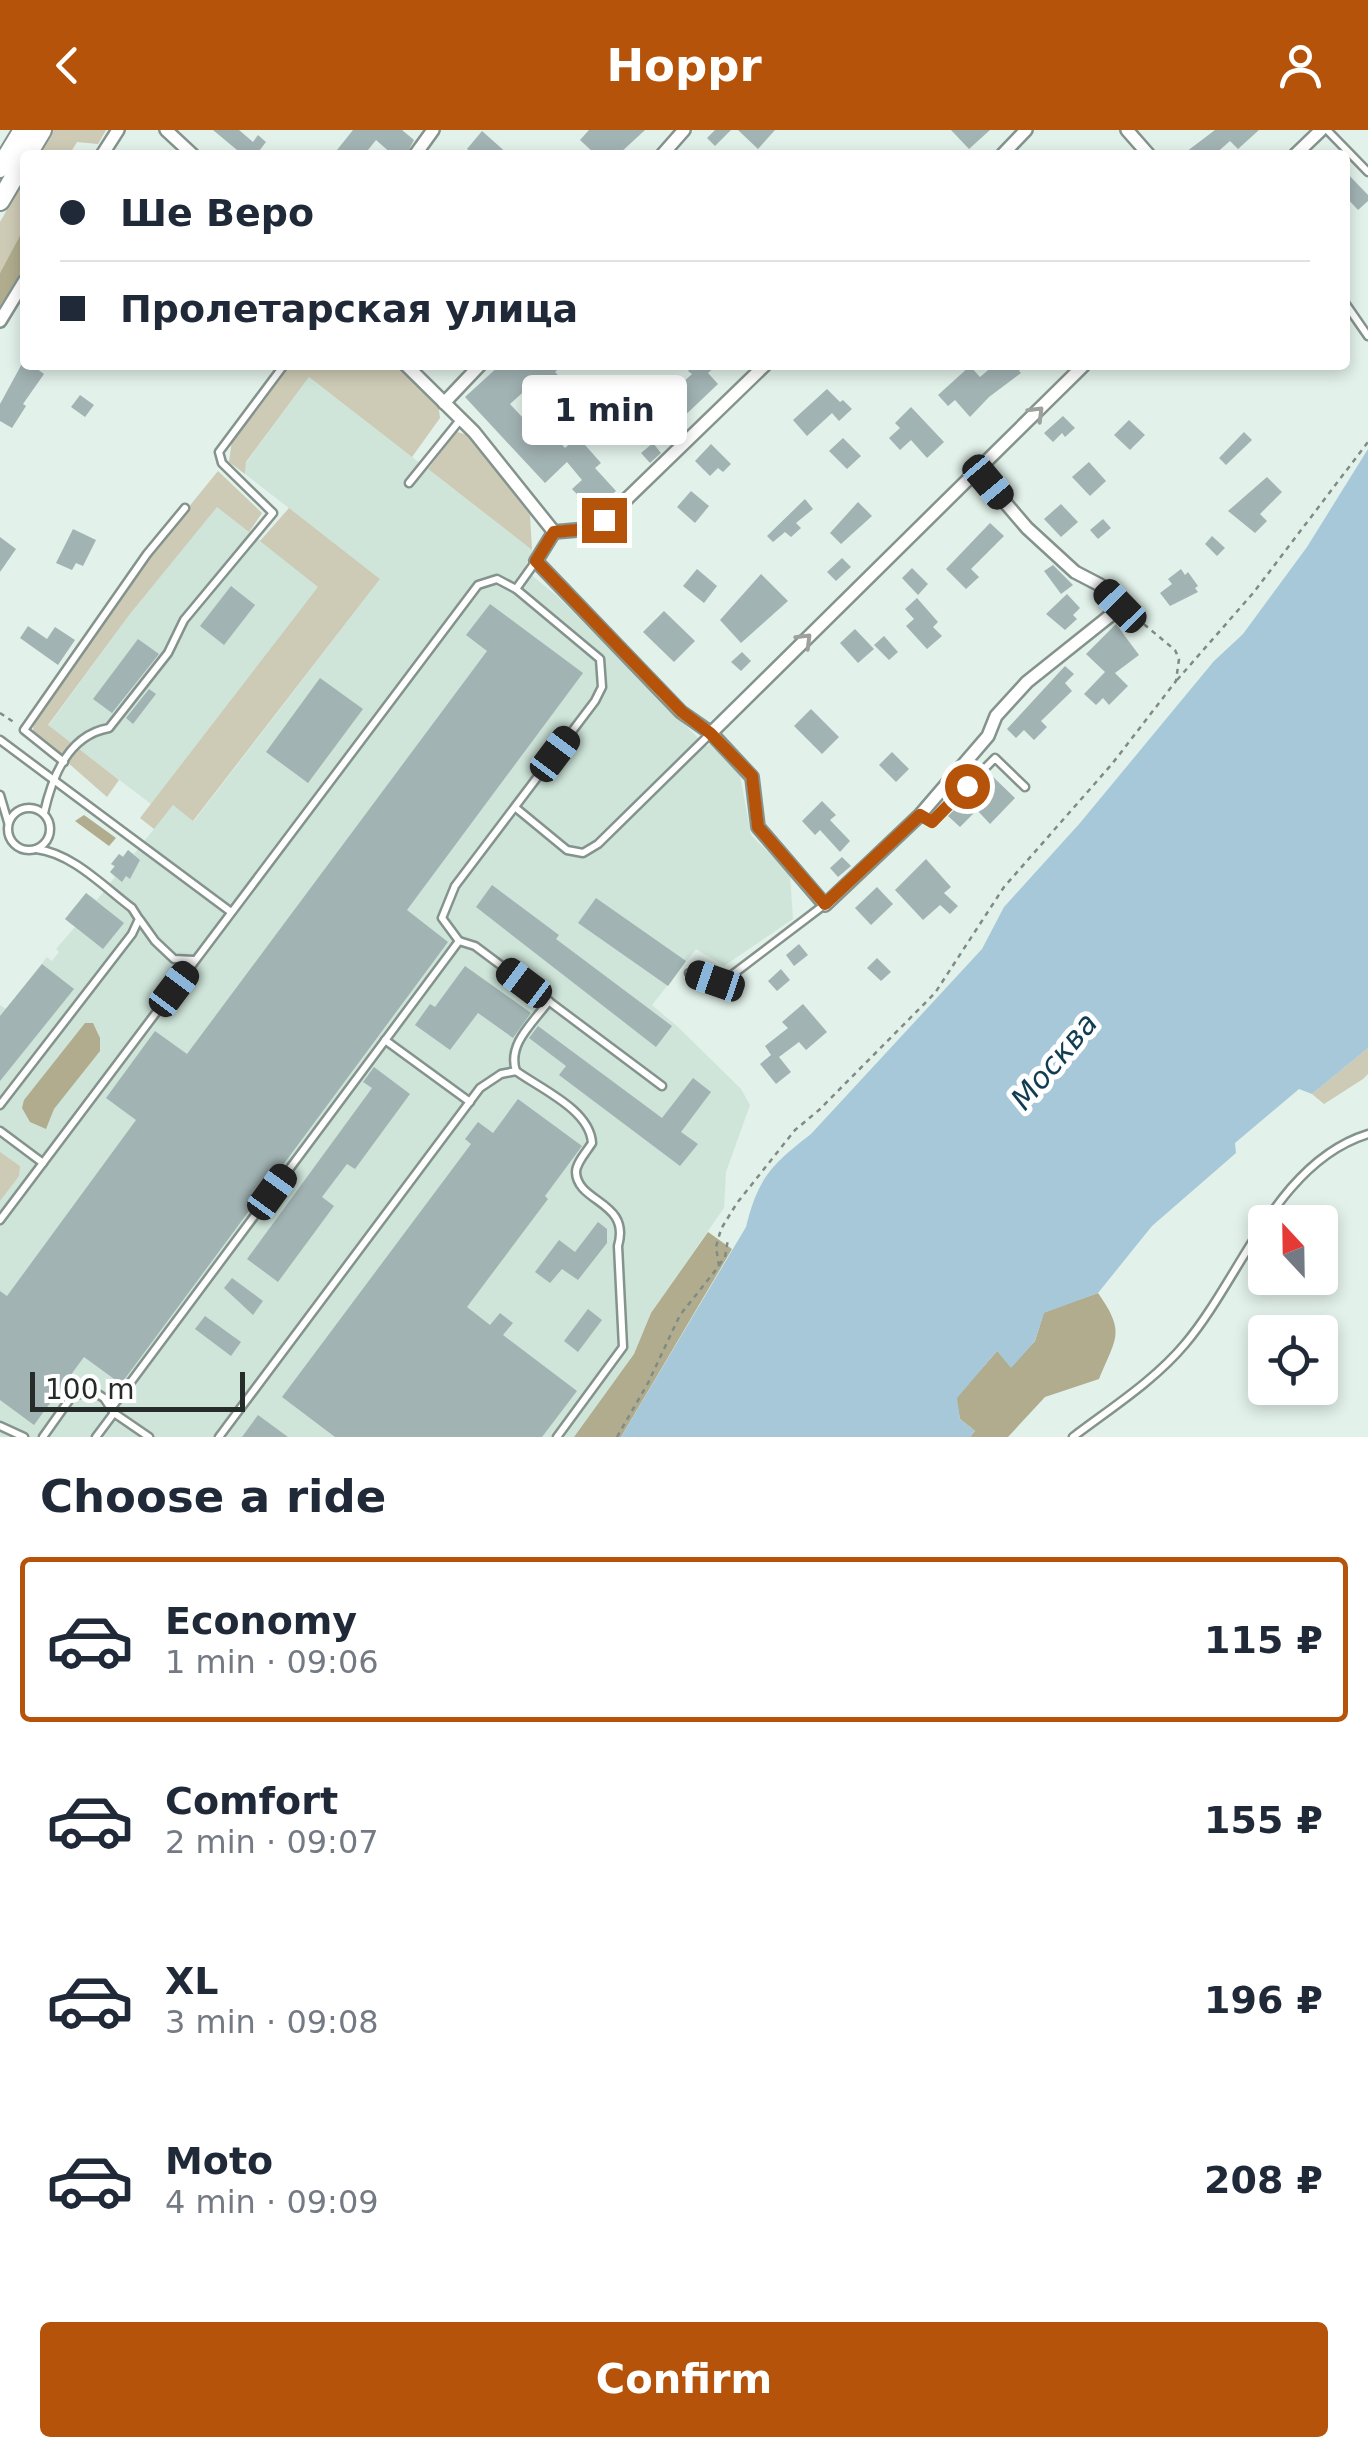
<!DOCTYPE html>
<html lang="en">
<head>
<meta charset="utf-8">
<style>
	body { margin:0; font-family:"DejaVu Sans",sans-serif; background:#f2f2f3; color:#1f2937; height:100vh; display:flex; flex-direction:column; font-size:38px; white-space:nowrap }
	* { box-sizing:border-box; margin:0 }
	p { font-size:32px; color:#747a83 }
	.icon { flex:none; width:55px; height:55px; fill:none; stroke:currentColor; stroke-width:2; stroke-linecap:round; stroke-linejoin:round }
	.map { position:relative; height:1307px; overflow:hidden }
	.side { display:flex; flex-direction:column; background:#fff; flex:1 }
	.side>* { flex:none }
	.hud { position:absolute; left:20px; top:20px; width:1330px; height:220px; border-radius:10px; box-shadow:0 5px 15px #0003; display:grid; align-content:center; height:220px; padding:0 40px; background:#fff }
	.needle { width:65px; rotate:338deg }
	.tools { position:absolute; left:1248px; top:1075px; display:grid; gap:20px }
	.tools a { display:grid; place-items:center; width:90px; height:90px; border-radius:10px; background:#fff; box-shadow:0 5px 15px #0003; font-size:50px }
	.scale { position:absolute; left:30px; bottom:25px; width:215px; box-sizing:border-box; padding-left:10px; border:5px solid #262c29; border-top:0; font-size:28px; line-height:35px; white-space:nowrap; color:#262c29; -webkit-text-stroke:8px #fff; paint-order:stroke }
	.end { position:absolute; width:45px; height:45px; margin:-22px; border:12px solid #b45309; background:#fff; box-shadow:0 0 0 5px #fff }
	.from { border-radius:50% }
	.bubble { position:absolute; height:70px; border-radius:10px; background:#fff; box-shadow:0 5px 15px #0003; font-size:32px; font-weight:600; line-height:70px; text-align:center }
	.car { position:absolute; width:30px; height:60px; margin:-30px -15px; border-radius:12px; box-shadow:0 0 8px 2px #0007; background:linear-gradient(#222 24%,#8ab4d8 0 40%,#222 0 76%,#8ab4d8 0 86%,#222 0) }
	.hud b { display:flex; align-items:center; gap:35px; height:95px; font-size:38px }
	.hud b+b { border-top:2px solid #e0e1e3 }
	.hud i { width:25px; height:25px; background:#1f2937 }
	ul { padding:0; list-style:none }
	li { display:flex; align-items:center; gap:30px; height:165px; margin:0 20px 15px; padding:0 20px; border:5px solid transparent; border-radius:10px }
	li div { flex:1 }
	li b { display:block; font-size:38px }
	li em { font-style:normal; font-weight:600 }
	li.active { border-color:#b45309 }
	li>.icon { width:90px; height:90px; stroke-width:1.5 }
	h2 { padding:0 40px; font-size:45px; line-height:120px }
	.action { display:flex; gap:20px; margin-top:auto; padding:20px 40px }
	.action a { flex:1; height:115px; border-radius:10px; background:#b45309; color:#fff; font-size:40px; font-weight:600; line-height:115px; text-align:center }
	header { display:flex; justify-content:space-between; align-items:center; height:130px; padding:0 40px; background:#b45309; color:#fff; font-size:45px; font-weight:600 }
	.map>svg:first-child { display:block }
</style>
</head>
<body>
<header><svg class="icon" aria-label="back" viewBox="0 0 24 24"><path d="M15 5l-7 7 7 7"/></svg>Hoppr<svg class="icon" aria-label="person" viewBox="0 0 24 24"><circle cx="12" cy="8" r="4"/><path d="M4 21q1-7 8-7t8 7"/></svg></header>
<div class="map">
<svg width="1368" height="1307" viewBox="0 0 1368 1307">
	<rect width="100%" height="100%" fill="#e2f1ea"/>
	<g fill="#cfe5da">
		<path d="M 309,247 L 532,420 L 524,439 L 557,466 L 701,611 L 707,616 L 713,612 L 739,640 L 751,705 L 790,744 L 793,789 L 724,836 L 696,819 L 652,875 L 678,897 L 741,959 L 750,975 L 726,1042 L 724,1078 L 651,1183 L 634,1224 L 574,1307 L 0,1307 L 0,875 L 6,879 L 47,827 L 52,831 L 59,822 L 56,819 L 75,797 L 65,789 L 86,763 L 97,770 L 115,747 L 110,742 L 114,737 L 111,734 L 119,724 L 123,726 L 128,720 L 134,724 L 173,675 L 194,691 L 380,449 L 245,344 L 246,333 Z"/>
		<path d="M 217,376 L 319,457 L 151,674 L 48,596 L 130,484 Z"/>
	</g>
	<g fill="#cdcab5">
		<path d="M 53,0 L 106,0 L 98,14 L 77,12 L 69,25 L 39,25 Z"/>
		<path d="M 25,49 L 25,96 L 0,143 L 0,92 Z"/>
		<path d="M 289,235 L 401,235 L 438,273 L 440,288 L 412,327 L 309,247 L 246,332 L 245,344 L 229,332 L 232,310 Z"/>
		<path d="M 457,302 L 468,305 L 530,385 L 532,420 L 428,339 Z"/>
		<path d="M 218,341 L 262,383 L 249,402 L 217,377 L 130,484 L 48,595 L 119,650 L 107,667 L 33,602 L 34,589 L 148,427 Z"/>
		<path d="M 289,378 L 380,449 L 193,691 L 173,675 L 154,699 L 140,688 L 318,457 L 260,411 Z"/>
		<path d="M 1368,918 L 1368,944 L 1363,949 L 1324,974 L 1312,964 Z"/>
		<path d="M 0,1022 L 20,1036 L 19,1046 L 0,1071 Z"/>
	</g>
	<g fill="#b0ac8d">
		<path d="M 25,96 L 25,135 L 0,176 L 0,143 Z"/>
		<path d="M 84,685 L 116,708 L 109,716 L 75,691 Z"/>
		<path d="M 85,893 L 93,893 L 100,908 L 100,921 L 54,979 L 46,999 L 30,992 L 22,978 L 24,970 Z"/>
		<path d="M 708,1102 L 732,1119 L 621,1307 L 574,1307 L 634,1224 L 651,1183 Z"/>
		<path d="M 1098,1163 C 1126,1203 1116,1207 1099,1249 L 1045,1267 L 1008,1307 L 970,1307 L 975,1301 L 960,1289 L 956,1268 L 998,1220 L 1011,1237 L 1035,1211 L 1044,1182 Z"/>
	</g>
	<path fill="#a7c8d9" d="M 1368,319 L 1368,918 L 1312,964 L 1299,959 L 1235,1013 L 1236,1023 L 1152,1096 L 1098,1163 L 1044,1183 L 1035,1211 L 1011,1238 L 997,1221 L 957,1268 L 960,1289 L 975,1301 L 970,1307 L 621,1307 L 746,1097 C 758,1048 771,1035 811,1004 L 982,819 L 1004,777 L 1080,693 L 1214,531 L 1243,504 L 1307,417 Z"/>
	<g fill="#a2b3b3">
		<path d="M 213,0 L 239,0 L 253,12 L 258,5 L 266,12 L 256,25 L 243,25 Z"/>
		<path d="M 353,0 L 402,0 L 414,10 L 406,25 L 393,25 L 376,10 L 364,25 L 333,25 Z"/>
		<path d="M 589,0 L 645,0 L 618,25 L 596,25 L 580,10 Z"/>
		<path d="M 715,0 L 731,0 L 715,16 L 707,8 Z"/>
		<path d="M 738,0 L 775,0 L 758,19 Z"/>
		<path d="M 951,0 L 990,0 L 969,19 Z"/>
		<path d="M 1215,0 L 1259,0 L 1238,19 L 1230,11 L 1214,25 L 1182,25 Z"/>
		<path d="M 482,1 L 509,25 L 475,25 L 467,19 Z"/>
		<path d="M 1345,41 L 1368,65 L 1368,71 L 1358,80 L 1345,66 Z"/>
		<path d="M 24,230 L 25,235 L 32,235 L 44,244 L 23,274 L 26,276 L 12,298 L 0,291 L 0,274 Z"/>
		<path d="M 500,235 L 563,235 L 555,242 L 567,255 L 556,265 L 539,248 L 510,274 L 537,303 L 545,296 L 565,318 L 578,307 L 601,333 L 595,338 L 616,361 L 593,381 L 572,359 L 582,350 L 567,332 L 545,353 L 465,267 Z"/>
		<path d="M 694,235 L 717,235 L 708,243 L 718,254 L 657,312 L 639,292 L 692,244 L 688,241 Z"/>
		<path d="M 994,235 L 1025,235 L 1019,241 L 1021,243 L 989,267 L 970,287 L 955,270 L 948,276 L 938,265 L 970,236 L 980,247 Z"/>
		<path d="M 827,259 L 840,272 L 843,270 L 852,279 L 839,291 L 832,283 L 807,306 L 793,290 Z"/>
		<path d="M 80,265 L 94,275 L 85,287 L 71,277 Z"/>
		<path d="M 911,277 L 944,312 L 927,328 L 911,310 L 900,320 L 889,308 L 900,298 L 895,293 Z"/>
		<path d="M 1063,286 L 1075,298 L 1065,307 L 1062,303 L 1053,312 L 1044,303 Z"/>
		<path d="M 1129,290 L 1145,305 L 1130,320 L 1114,305 Z"/>
		<path d="M 1244,302 L 1252,310 L 1226,335 L 1219,328 Z"/>
		<path d="M 843,308 L 861,326 L 847,339 L 829,321 Z"/>
		<path d="M 653,313 L 661,323 L 650,333 L 641,323 Z"/>
		<path d="M 711,314 L 731,334 L 723,342 L 718,338 L 710,346 L 695,331 Z"/>
		<path d="M 1089,332 L 1106,351 L 1090,366 L 1072,347 Z"/>
		<path d="M 1267,347 L 1282,362 L 1260,384 L 1267,391 L 1255,403 L 1228,381 Z"/>
		<path d="M 691,361 L 709,376 L 695,393 L 677,377 Z"/>
		<path d="M 805,369 L 813,379 L 796,393 L 801,398 L 791,407 L 785,402 L 773,412 L 767,406 Z"/>
		<path d="M 858,372 L 872,386 L 841,414 L 830,403 Z"/>
		<path d="M 1061,374 L 1078,392 L 1061,407 L 1044,389 Z"/>
		<path d="M 1103,389 L 1111,398 L 1098,409 L 1090,400 Z"/>
		<path d="M 990,393 L 1004,406 L 971,439 L 979,447 L 966,459 L 946,439 Z"/>
		<path d="M 73,399 L 96,410 L 83,436 L 76,433 L 72,440 L 56,433 Z"/>
		<path d="M 1212,406 L 1225,418 L 1217,426 L 1205,414 Z"/>
		<path d="M 0,407 L 16,419 L 0,442 Z"/>
		<path d="M 842,428 L 851,437 L 836,451 L 827,442 Z"/>
		<path d="M 1053,435 L 1073,455 L 1061,464 L 1044,441 Z"/>
		<path d="M 912,438 L 928,454 L 918,465 L 902,448 Z"/>
		<path d="M 697,439 L 717,456 L 704,473 L 683,456 Z"/>
		<path d="M 1181,439 L 1185,445 L 1188,442 L 1198,456 L 1195,458 L 1198,462 L 1170,476 L 1160,463 L 1172,454 L 1168,449 Z"/>
		<path d="M 761,444 L 788,471 L 741,513 L 720,490 Z"/>
		<path d="M 231,456 L 255,475 L 224,515 L 200,496 Z"/>
		<path d="M 1067,464 L 1080,478 L 1073,485 L 1077,489 L 1065,500 L 1046,484 Z"/>
		<path d="M 917,468 L 938,492 L 933,497 L 942,506 L 927,519 L 906,496 L 914,489 L 905,479 Z"/>
		<path d="M 490,474 L 583,543 L 407,780 L 448,812 L 121,1254 L 84,1227 L 34,1295 L 0,1270 L 0,1161 L 7,1166 L 136,990 L 106,968 L 155,901 L 187,924 L 487,521 L 466,505 Z"/>
		<path d="M 664,481 L 695,511 L 674,532 L 643,502 Z"/>
		<path d="M 1116,494 L 1139,525 L 1115,543 L 1128,556 L 1109,575 L 1103,568 L 1096,575 L 1084,564 L 1105,542 L 1086,524 Z"/>
		<path d="M 28,496 L 47,509 L 55,497 L 75,510 L 58,535 L 20,508 Z"/>
		<path d="M 855,499 L 874,519 L 858,533 L 840,513 Z"/>
		<path d="M 884,506 L 898,522 L 889,530 L 874,515 Z"/>
		<path d="M 138,509 L 159,524 L 112,583 L 93,569 Z"/>
		<path d="M 742,522 L 751,531 L 741,541 L 731,532 Z"/>
		<path d="M 1065,536 L 1074,544 L 1065,553 L 1072,561 L 1041,591 L 1047,597 L 1034,610 L 1024,600 L 1016,608 L 1007,599 Z"/>
		<path d="M 320,548 L 363,579 L 308,653 L 266,622 Z"/>
		<path d="M 149,559 L 156,564 L 133,594 L 126,588 Z"/>
		<path d="M 811,579 L 839,607 L 822,624 L 794,596 Z"/>
		<path d="M 892,622 L 909,639 L 896,652 L 879,635 Z"/>
		<path d="M 990,644 L 1015,668 L 990,694 L 977,680 L 960,697 L 948,686 Z"/>
		<path d="M 822,671 L 836,685 L 830,690 L 850,711 L 840,722 L 820,700 L 815,705 L 802,691 Z"/>
		<path d="M 128,720 L 140,730 L 130,749 L 126,746 L 122,752 L 110,742 L 115,736 L 111,734 L 119,724 L 123,727 Z"/>
		<path d="M 842,727 L 851,736 L 838,747 L 830,738 Z"/>
		<path d="M 926,729 L 951,757 L 944,763 L 958,776 L 950,784 L 940,775 L 923,790 L 895,760 Z"/>
		<path d="M 492,755 L 559,805 L 556,809 L 672,896 L 656,917 L 476,777 Z"/>
		<path d="M 877,757 L 893,774 L 871,795 L 855,778 Z"/>
		<path d="M 86,763 L 124,793 L 103,819 L 65,789 Z"/>
		<path d="M 596,768 L 686,831 L 668,856 L 578,793 Z"/>
		<path d="M 799,814 L 808,825 L 794,836 L 786,825 Z"/>
		<path d="M 877,828 L 891,842 L 881,851 L 867,838 Z"/>
		<path d="M 42,834 L 74,859 L 0,951 L 0,886 Z"/>
		<path d="M 465,836 L 531,883 L 513,908 L 478,883 L 450,920 L 415,895 L 430,874 L 435,877 Z"/>
		<path d="M 781,839 L 790,850 L 777,861 L 768,851 Z"/>
		<path d="M 803,874 L 827,902 L 806,920 L 799,912 L 779,927 L 791,942 L 776,954 L 760,934 L 771,925 L 765,916 L 788,898 L 782,892 Z"/>
		<path d="M 538,896 L 662,988 L 693,948 L 711,962 L 681,1002 L 698,1014 L 680,1036 L 559,945 L 566,936 L 529,908 Z"/>
		<path d="M 374,937 L 410,964 L 355,1039 L 347,1034 L 322,1067 L 334,1076 L 278,1152 L 247,1129 L 372,958 L 363,952 Z"/>
		<path d="M 518,969 L 582,1016 L 545,1066 L 548,1069 L 467,1177 L 490,1195 L 500,1183 L 513,1193 L 503,1205 L 577,1261 L 542,1307 L 335,1307 L 282,1267 L 471,1014 L 465,1009 L 478,992 L 493,1003 Z"/>
		<path d="M 598,1092 L 607,1099 L 607,1113 L 578,1150 L 562,1139 L 550,1153 L 535,1142 L 559,1110 L 575,1122 Z"/>
		<path d="M 232,1148 L 263,1171 L 253,1185 L 224,1158 Z"/>
		<path d="M 588,1179 L 602,1190 L 578,1222 L 564,1211 Z"/>
		<path d="M 205,1186 L 241,1212 L 231,1226 L 195,1199 Z"/>
		<path d="M 258,1285 L 288,1307 L 242,1307 Z"/>
	</g>
	<g fill="none" stroke-linecap="round" stroke-linejoin="round">
		<defs>
			<g id="service">
				<path d="M 1327,0 L 1368,42"/>
				<path d="M 1345,173 L 1368,206"/>
				<path d="M 409,353 L 460,290"/>
				<path d="M 0,610 L 231,782"/>
				<path d="M 64,632 L 24,600 L 147,424 L 185,378"/>
				<path d="M 0,665 L 8,692"/>
				<circle cx="29" cy="699" r="21"/>
				<path d="M 516,678 L 567,720 L 583,723 L 598,714 L 710,604"/>
				<path d="M 44,683 C 52,647 68,605 109,598 L 168,523 L 184,490 L 273,383 L 222,333 L 219,322 L 284,235"/>
				<path d="M 921,686 L 932,692 L 995,628 L 1025,657"/>
				<path d="M 140,790 L 155,811 L 174,829 L 194,830"/>
				<path d="M 459,811 L 475,816 L 662,956"/>
				<path d="M 689,843 L 715,851 L 732,845 L 824,775"/>
				<path d="M 385,910 L 470,972"/>
				<path d="M 516,941 C 507,914 533,893 549,871"/>
				<path d="M 0,975 L 132,804 L 139,789 L 132,778 C 104,757 72,723 36,719"/>
				<path d="M 0,1001 L 43,1033"/>
				<path d="M 0,1090 L 478,455 L 497,449 L 516,459 L 536,431"/>
				<path d="M 113,1276 L 459,811 L 442,788 L 455,756 L 595,571 L 602,557 L 600,529 L 516,459"/>
				<path d="M 0,1296 L 24,1307"/>
				<path d="M 43,1307 L 72,1266 L 93,1261 L 104,1268 L 114,1283 L 149,1307"/>
				<path d="M 96,1307 L 114,1283"/>
				<path d="M 219,1307 L 480,958 L 501,944 L 516,941 C 541,959 590,980 592,1013 C 587,1021 576,1033 576,1042 C 577,1073 631,1071 618,1116 L 623,1217 L 557,1307"/>
				<path d="M 1073,1307 C 1111,1278 1154,1251 1185,1214 C 1241,1148 1277,1032 1368,1004"/>
			</g>
			<g id="minor">
				<path d="M 166,0 L 193,25"/>
				<path d="M 1127,0 L 1149,25"/>
				<path d="M 102,25 L 118,0"/>
				<path d="M 415,25 L 433,0"/>
				<path d="M 662,25 L 684,0"/>
				<path d="M 1002,25 L 1026,0"/>
				<path d="M 1295,25 L 1321,0"/>
				<path d="M 0,191 L 25,150"/>
				<path d="M 406,235 L 474,302 L 554,402"/>
				<path d="M 444,273 L 480,235"/>
				<path d="M 554,402 L 536,431 L 681,582 L 711,603 L 1084,235"/>
				<path d="M 554,402 L 588,399 L 605,390 L 765,235"/>
				<path d="M 711,603 L 752,647 L 758,697 L 825,775 L 920,685 L 988,606 L 996,586 L 1027,552 L 1121,477 L 1100,455 L 1075,442 L 1027,398 L 979,342"/>
			</g>
			<g id="primary">
				<path d="M 27,25 L 42,0"/>
				<path d="M 0,38 L 23,0"/>
				<path d="M 0,71 L 25,29"/>
			</g>
		</defs>
		<use href="#service" stroke="#85938d" stroke-width="11"/>
		<use href="#minor" stroke="#85938d" stroke-width="16"/>
		<use href="#primary" stroke="#85938d" stroke-width="22"/>
		<g stroke="#808b86" stroke-width="2.5" stroke-dasharray="5 5" stroke-linecap="butt">
			<path d="M 1177,550 L 1254,462 L 1368,312"/>
			<path d="M 0,583 L 15,593"/>
			<path d="M 719,1135 L 725,1127 L 728,1109"/>
			<path d="M 617,1307 L 648,1253 L 680,1185 L 719,1136 L 716,1117 L 721,1099 L 737,1073 L 795,1000 L 819,980 L 935,863 L 1004,757 L 1112,634 L 1176,551 L 1179,529 L 1175,520 L 1134,486"/>
		</g>
		<use href="#service" stroke="#fff" stroke-width="6"/>
		<use href="#minor" stroke="#fff" stroke-width="11"/>
		<use href="#primary" stroke="#fff" stroke-width="18"/>
	</g>
	<defs><path id="oneway-chevron" d="M-2-3.5L2.5 0L-2 3.5" fill="none" stroke-width="1.6" stroke-linecap="round" stroke-linejoin="round" transform="scale(2.5)"/></defs>
	<g stroke="#9da09f">
		<use href="#oneway-chevron" transform="translate(1037 283) rotate(-45)"/>
		<use href="#oneway-chevron" transform="translate(805 510) rotate(-45)"/>
	</g>
	<g fill="none" stroke-linecap="round" stroke-linejoin="round">
		<path stroke="#b45309" stroke-width="12" d="M 604,390 L 588,399 L 554,402 L 536,431 L 682,582 L 710,603 L 752,646 L 758,697 L 825,774 L 920,685 L 932,692 L 967,656"/>
	</g>
	<g text-anchor="middle" dominant-baseline="central" stroke-width="10" stroke-linejoin="round" paint-order="stroke">
		<g font-size="30" font-style="italic" fill="#103d51" stroke="#fff">
			<text transform="translate(1054 931) rotate(-50)">Москва</text>
		</g>
	</g>
</svg>
<div class="tools">
<a><svg class="needle" viewBox="-14 -14 28 28"><path d="M0-13l5 13h-10z" fill="#e53935"/><path d="M0 13l5-13h-10z" fill="#747a83"/></svg></a>
<a><svg class="icon" aria-label="locate" viewBox="0 0 24 24"><circle cx="12" cy="12" r="6"/><path d="M12 2v4M12 18v4M2 12h4M18 12h4"/></svg></a>
</div>
<div class="scale">100 m</div>
<i class="end from" style="left:967px;top:656px"></i>
<i class="end" style="left:604px;top:390px"></i>
<div class="bubble" style="left:522px;top:245px;width:165px">1 min</div>
<i class="car" style="left:988px;top:352px;rotate:140deg"></i>
<i class="car" style="left:1120px;top:476px;rotate:316deg"></i>
<i class="car" style="left:555px;top:624px;rotate:37deg"></i>
<i class="car" style="left:715px;top:851px;rotate:289deg"></i>
<i class="car" style="left:524px;top:853px;rotate:307deg"></i>
<i class="car" style="left:174px;top:859px;rotate:37deg"></i>
<i class="car" style="left:272px;top:1062px;rotate:36deg"></i>
<div class="hud">
<b><i class="from"></i>Ше Веро</b>
<b><i></i>Пролетарская улица</b>
</div>
</div>
<section class="side">
<h2>Choose a ride</h2>
<ul>
<li class="active"><svg class="icon" aria-label="car" viewBox="0 0 24 24"><path d="M5 17H2v-5l4-1 3-4h7l3 4 3 1v5h-3M9 17h6M6 11h13"/><circle cx="7" cy="17" r="2"/><circle cx="17" cy="17" r="2"/></svg><div><b>Economy</b><p>1 min · 09:06</p></div><em>115 ₽</em></li>
<li><svg class="icon" aria-label="car" viewBox="0 0 24 24"><path d="M5 17H2v-5l4-1 3-4h7l3 4 3 1v5h-3M9 17h6M6 11h13"/><circle cx="7" cy="17" r="2"/><circle cx="17" cy="17" r="2"/></svg><div><b>Comfort</b><p>2 min · 09:07</p></div><em>155 ₽</em></li>
<li><svg class="icon" aria-label="car" viewBox="0 0 24 24"><path d="M5 17H2v-5l4-1 3-4h7l3 4 3 1v5h-3M9 17h6M6 11h13"/><circle cx="7" cy="17" r="2"/><circle cx="17" cy="17" r="2"/></svg><div><b>XL</b><p>3 min · 09:08</p></div><em>196 ₽</em></li>
<li><svg class="icon" aria-label="car" viewBox="0 0 24 24"><path d="M5 17H2v-5l4-1 3-4h7l3 4 3 1v5h-3M9 17h6M6 11h13"/><circle cx="7" cy="17" r="2"/><circle cx="17" cy="17" r="2"/></svg><div><b>Moto</b><p>4 min · 09:09</p></div><em>208 ₽</em></li>
</ul>
<div class="action"><a>Confirm</a></div>
</section>
</body>
</html>
